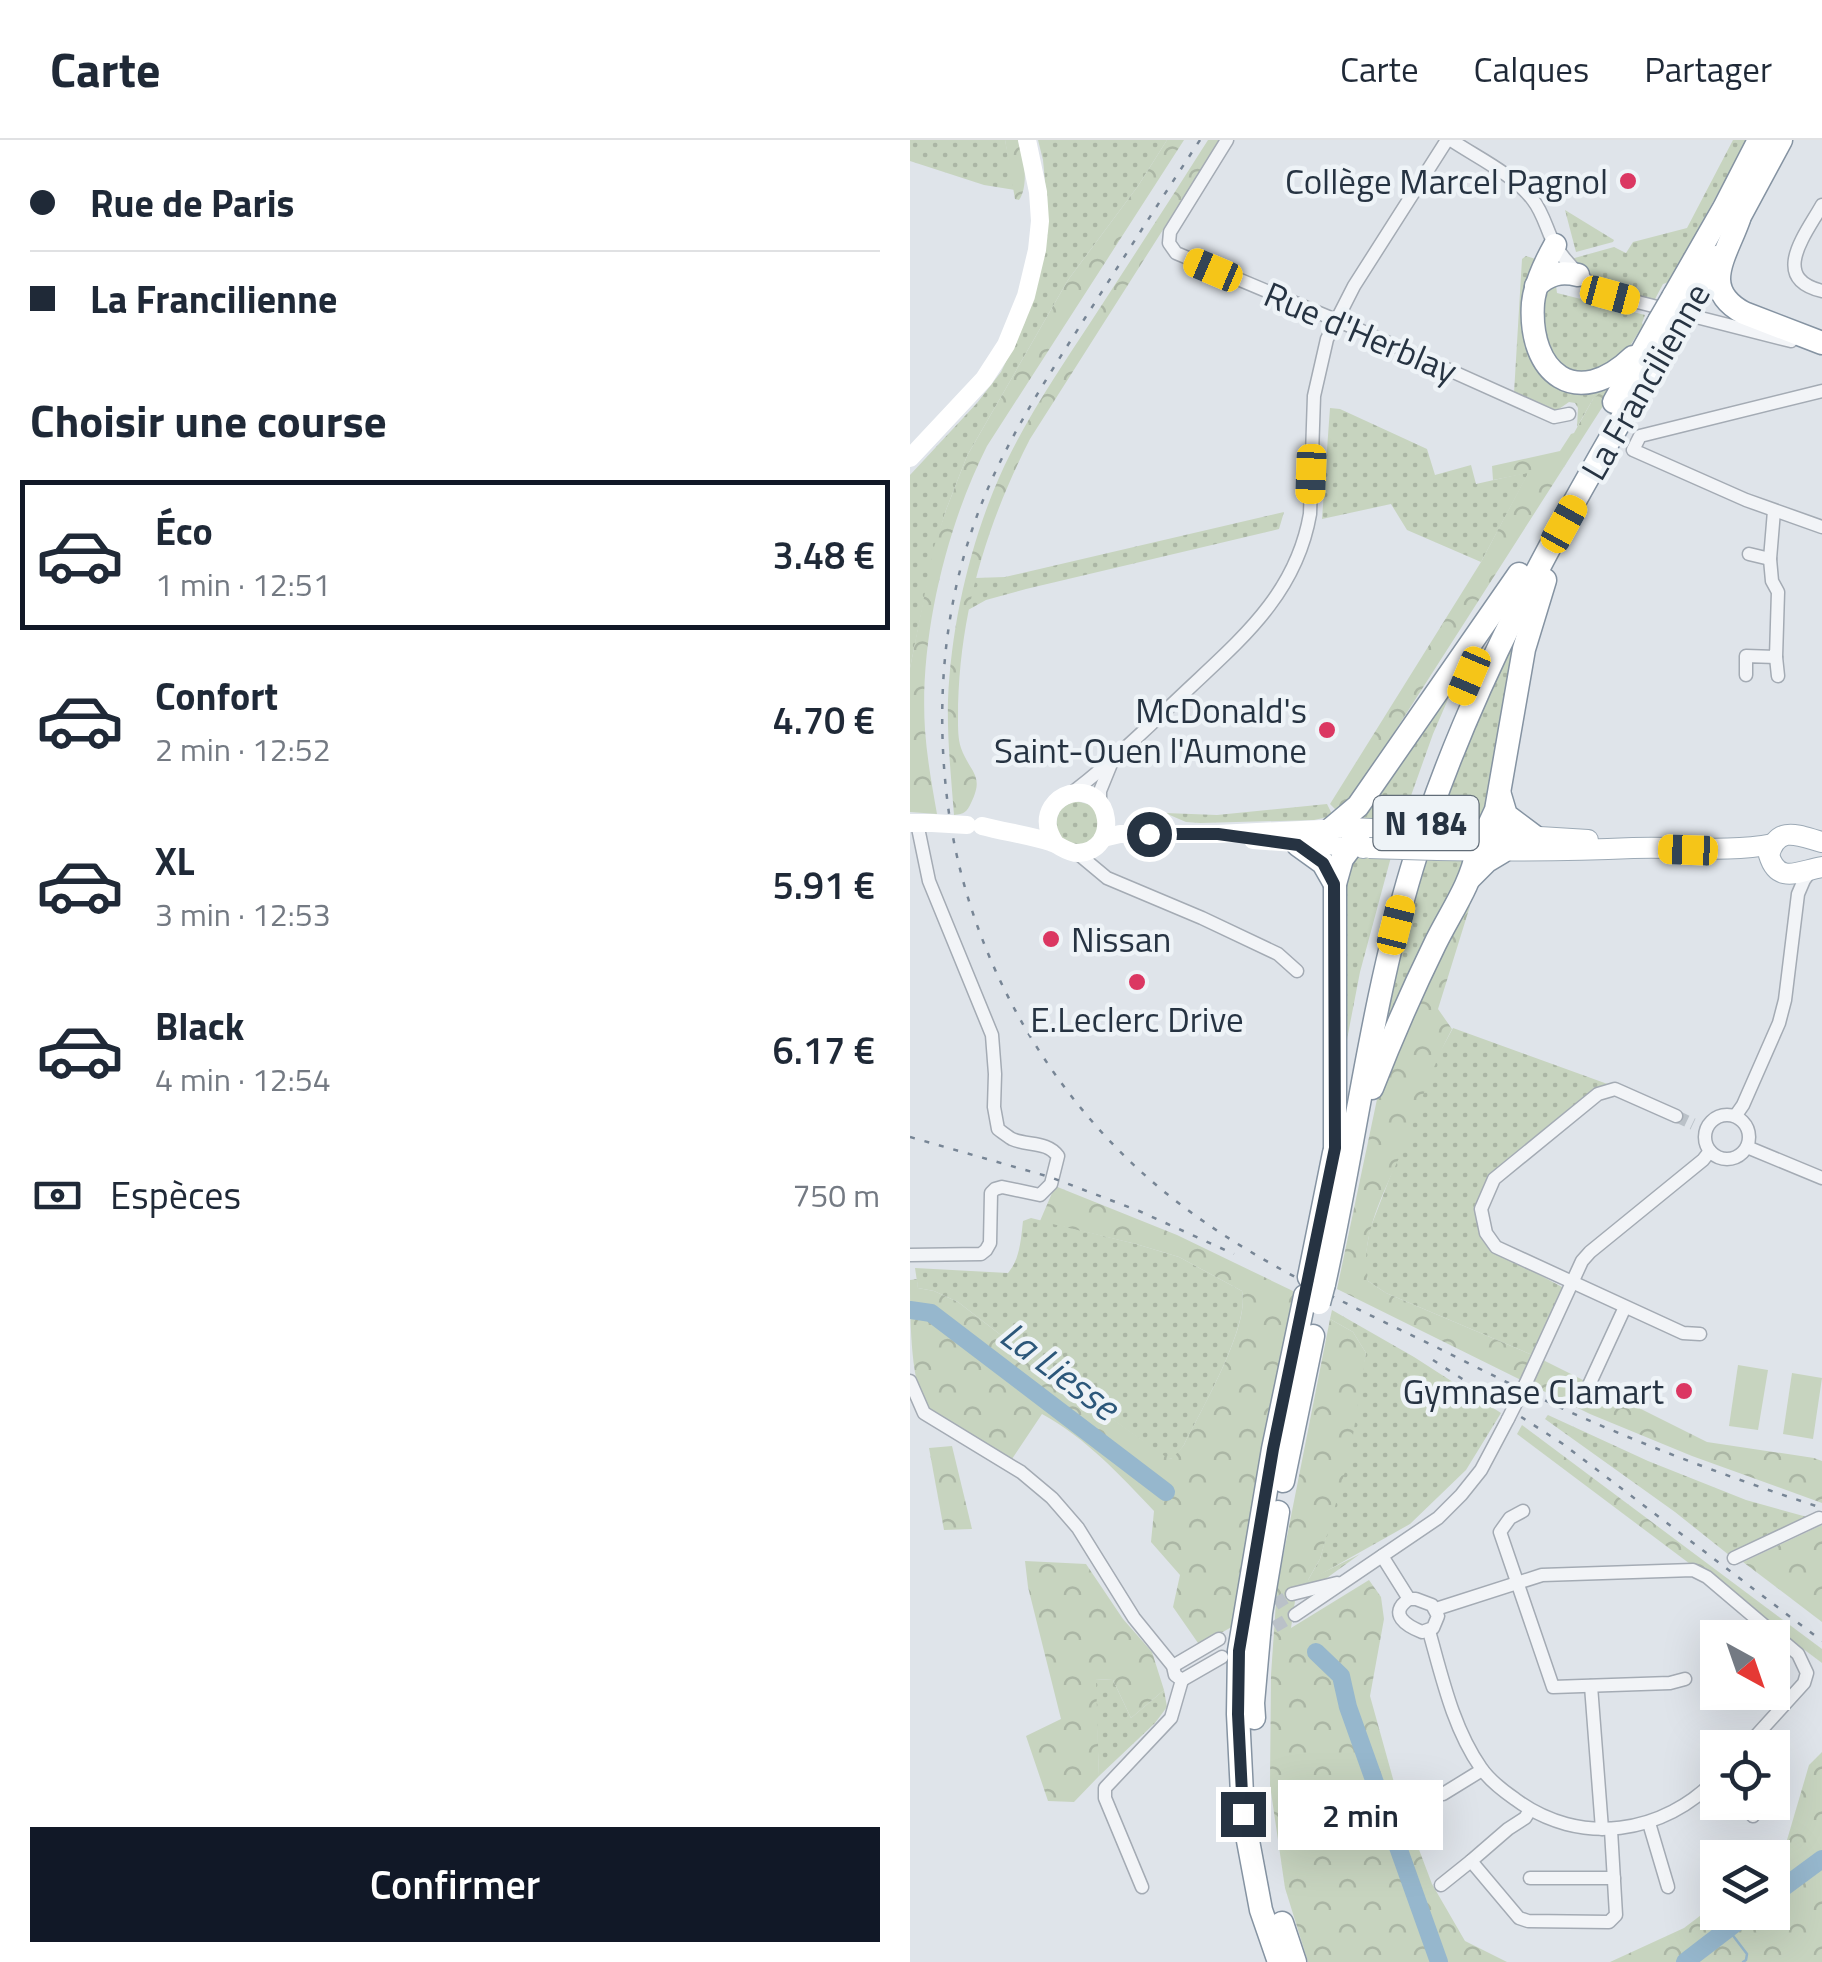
<!DOCTYPE html>
<html lang="fr">
<head>
<meta charset="utf-8">
<style>
	body { margin:0; font-family:"Titillium Web",sans-serif; background:#f2f2f3; color:#1f2937; height:100vh; display:flex; flex-direction:column; font-size:38px; white-space:nowrap }
	* { box-sizing:border-box; margin:0 }
	p { font-size:32px; color:#747a83 }
	.icon { flex:none; width:55px; height:55px; fill:none; stroke:currentColor; stroke-width:2; stroke-linecap:round; stroke-linejoin:round }
	.map { position:relative; flex:1; overflow:hidden }
	.details { display:flex; flex-direction:column; background:#fff; width:910px }
	.details>* { flex:none }
	.hud { display:grid; align-content:center; height:220px; padding:0 30px; background:#fff }
	.needle { width:65px; rotate:140deg }
	.buttons { position:absolute; left:790px; top:1480px; display:grid; gap:20px }
	.buttons a { display:grid; place-items:center; width:90px; height:90px; border-radius:0px; background:#fff; box-shadow:0 10px 40px #0002; font-size:50px }
	.end { position:absolute; width:45px; height:45px; margin:-22px; border:12px solid #263342; background:#fff; box-shadow:0 0 0 5px #fff }
	.from { border-radius:50% }
	.bubble { position:absolute; height:70px; border-radius:0px; background:#fff; box-shadow:0 10px 40px #0002; font-size:32px; font-weight:600; line-height:70px; text-align:center }
	.car { position:absolute; width:30px; height:60px; margin:-30px -15px; border-radius:12px; box-shadow:0 0 8px 2px #0007; background:linear-gradient(#f5c518 24%,#345 0 40%,#f5c518 0 76%,#345 0 86%,#f5c518 0) }
	.hud b { display:flex; align-items:center; gap:35px; height:95px; font-size:38px }
	.hud b+b { border-top:2px solid #e0e1e3 }
	.hud i { width:25px; height:25px; background:#1f2937 }
	ul { padding:0; list-style:none }
	li { display:flex; align-items:center; gap:30px; height:150px; margin:0 20px 15px; padding:0 10px; border:5px solid transparent; border-radius:0px }
	li div { flex:1 }
	li b { display:block; font-size:38px }
	li em { font-style:normal; font-weight:600 }
	li.on { border-color:#111827 }
	li>.icon { width:90px; height:90px; stroke-width:1.5 }
	h2 { padding:0 30px; font-size:45px; line-height:120px }
	.pay { display:flex; align-items:center; gap:25px; height:110px; padding:0 30px; font-size:38px }
	.pay p { margin-inline-start:auto }
	.action { display:flex; gap:20px; margin-top:auto; padding:20px 30px }
	.action a { flex:1; height:115px; border-radius:0px; background:#111827; color:#fff; font-size:40px; font-weight:600; line-height:115px; text-align:center }
	header { display:flex; align-items:center; gap:60px; box-sizing:border-box; height:140px; padding:0 50px; background:#fff; border-bottom:2px solid #e0e1e3 }
	header strong { font-size:48px }
	nav { display:flex; gap:55px; margin-inline-start:auto; font-size:35px }
	main { display:flex; flex:1; min-height:0 }
	.map>svg:first-child { display:block }
</style>
</head>
<body>
<header>
<strong>Carte</strong>
<nav><a>Carte</a><a>Calques</a><a>Partager</a></nav>
</header>
<main>
<section class="details">
<div class="hud">
<b><i class="from"></i>Rue de Paris</b>
<b><i></i>La Francilienne</b>
</div>
<h2>Choisir une course</h2>
<ul>
<li class="on"><svg class="icon" aria-label="car" viewBox="0 0 24 24"><path d="M5 17H2v-5l4-1 3-4h7l3 4 3 1v5h-3M9 17h6M6 11h13"/><circle cx="7" cy="17" r="2"/><circle cx="17" cy="17" r="2"/></svg><div><b>Éco</b><p>1 min · 12:51</p></div><em>3.48 €</em></li>
<li><svg class="icon" aria-label="car" viewBox="0 0 24 24"><path d="M5 17H2v-5l4-1 3-4h7l3 4 3 1v5h-3M9 17h6M6 11h13"/><circle cx="7" cy="17" r="2"/><circle cx="17" cy="17" r="2"/></svg><div><b>Confort</b><p>2 min · 12:52</p></div><em>4.70 €</em></li>
<li><svg class="icon" aria-label="car" viewBox="0 0 24 24"><path d="M5 17H2v-5l4-1 3-4h7l3 4 3 1v5h-3M9 17h6M6 11h13"/><circle cx="7" cy="17" r="2"/><circle cx="17" cy="17" r="2"/></svg><div><b>XL</b><p>3 min · 12:53</p></div><em>5.91 €</em></li>
<li><svg class="icon" aria-label="car" viewBox="0 0 24 24"><path d="M5 17H2v-5l4-1 3-4h7l3 4 3 1v5h-3M9 17h6M6 11h13"/><circle cx="7" cy="17" r="2"/><circle cx="17" cy="17" r="2"/></svg><div><b>Black</b><p>4 min · 12:54</p></div><em>6.17 €</em></li>
</ul>
<div class="pay"><svg class="icon" aria-label="cash" viewBox="0 0 24 24"><path d="M3 7h18v10H3z"/><circle cx="12" cy="12" r="2"/></svg>Espèces<p>750 m</p></div>
<div class="action"><a>Confirmer</a></div>
</section>
<div class="map">
<svg width="912" height="1822" viewBox="0 0 912 1822">
	<defs>
		<pattern id="grass-dots" width="8" height="8" patternUnits="userSpaceOnUse" patternTransform="scale(2.5)"><rect width="8" height="8" fill="#c7d4bf"/><path d="M2 2h.1M6 6h.1" fill="none" stroke="#abb6a5" stroke-width="1.8" stroke-linecap="round"/></pattern>
		<pattern id="forest-crowns" width="20" height="18" patternUnits="userSpaceOnUse" patternTransform="scale(2.5)"><rect width="20" height="18" fill="#c7d4bf"/><path d="M2 6a3 3 0 1 1 6 0M12 15a3 3 0 1 1 6 0" fill="none" stroke="#abb6a5"/></pattern>
	</defs>
	<rect width="100%" height="100%" fill="#dfe4ea"/>
	<g fill="url(#grass-dots)">
		<path d="M 0,0 L 95,0 L 105,50 L 74,45 L 0,21 Z"/>
		<path d="M 128,0 L 257,0 L 228,46 L 158,140 L 57,316 L 36,370 L 25,407 L 0,528 L 0,335 L 67,263 L 91,232 L 115,182 L 137,62 L 133,20 Z"/>
		<path d="M 823,0 L 837,0 L 759,142 L 753,144 L 744,161 C 706,151 690,147 661,119 L 704,107 L 716,113 L 723,102 L 777,88 Z"/>
		<path d="M 655,70 L 704,100 L 703,102 L 666,112 Z"/>
		<path d="M 616,116 L 632,121 L 629,226 L 703,241 L 702,252 L 683,259 L 667,287 L 668,268 L 665,263 L 659,262 L 646,271 L 642,271 L 604,253 L 612,119 Z"/>
		<path d="M 645,138 L 647,153 L 735,175 L 732,183 L 733,185 C 708,226 708,227 661,234 L 634,208 L 632,153 Z"/>
		<path d="M 420,268 L 430,269 L 517,309 L 525,335 L 561,325 L 566,344 L 619,332 L 571,422 L 497,390 L 481,364 L 412,379 Z"/>
		<path d="M 374,372 L 369,389 L 116,449 L 76,460 L 58,470 L 65,438 L 95,437 Z"/>
		<path d="M 615,476 L 573,680 L 562,685 L 527,683 L 550,620 Z"/>
		<path d="M 542,550 L 523,594 L 492,681 L 451,679 L 451,675 Z"/>
		<path d="M 166,661 L 181,665 L 190,678 L 185,700 L 163,707 L 147,694 C 145,677 148,666 166,661 Z"/>
		<path d="M 417,664 L 423,676 L 404,680 L 290,683 L 276,682 L 255,673 L 307,675 Z"/>
		<path d="M 449,716 L 481,717 L 450,832 L 434,915 L 431,745 L 441,721 Z"/>
		<path d="M 516,717 L 560,722 L 472,893 L 493,797 Z"/>
		<path d="M 543,888 L 703,946 L 580,1044 L 574,1071 L 584,1098 L 611,1125 L 654,1148 L 627,1217 L 476,1153 L 458,1141 L 454,1124 L 460,1089 L 524,923 Z"/>
		<path d="M 121,1078 L 226,1104 L 269,1117 L 332,1151 C 340,1186 291,1271 274,1305 L 263,1319 L 256,1318 L 166,1253 L 48,1162 L 24,1151 L 8,1148 L 5,1128 L 98,1133 C 110,1119 111,1099 113,1081 Z"/>
		<path d="M 422,1170 L 504,1217 L 591,1273 L 556,1330 L 500,1384 L 397,1442 L 410,1419 L 417,1393 L 456,1213 L 443,1192 L 420,1179 Z"/>
		<path d="M 638,1275 L 738,1321 L 836,1360 L 897,1377 L 819,1415 L 765,1372 L 635,1279 Z"/>
		<path d="M 185,1539 L 203,1540 L 221,1578 L 254,1550 L 257,1567 L 245,1583 L 189,1636 Z"/>
	</g>
	<g fill="url(#forest-crowns)">
		<path d="M 95,0 L 109,0 C 114,18 119,45 109,60 L 105,59 Z"/>
		<path d="M 257,0 L 274,0 L 77,306 C 36,387 9,499 15,590 C 17,618 22,646 27,674 L 0,672 L 0,528 L 24,407 L 36,370 L 57,316 L 158,140 L 228,46 Z"/>
		<path d="M 298,0 L 310,0 L 120,299 C 75,387 48,479 48,578 C 48,588 48,599 51,608 C 60,633 75,635 61,663 C 57,672 54,674 44,675 C 41,636 37,599 38,560 C 41,490 57,417 83,352 C 108,290 146,235 182,180 C 221,120 260,60 298,0 Z"/>
		<path d="M 692,251 L 702,252 L 448,649 L 433,670 L 427,671 L 420,664 L 571,422 L 618,333 L 583,340 L 582,326 L 650,311 L 661,294 L 664,293 L 683,259 Z"/>
		<path d="M 559,756 L 560,766 L 528,869 L 542,889 C 523,925 511,961 497,999 C 480,1043 448,1092 458,1141 L 476,1153 L 627,1217 L 797,1302 L 904,1318 L 912,1321 L 912,1363 L 782,1316 L 680,1274 L 427,1149 L 470,945 Z"/>
		<path d="M 145,1046 L 267,1095 L 383,1151 L 384,1156 L 327,1484 L 293,1503 L 288,1503 L 263,1467 L 270,1435 L 241,1402 L 244,1371 C 209,1334 177,1299 132,1274 L 102,1319 C 79,1306 31,1284 15,1264 C 0,1241 0,1170 0,1140 L 7,1139 L 8,1148 L 24,1151 L 48,1162 L 166,1253 L 256,1317 L 262,1319 L 274,1305 C 291,1270 340,1187 332,1151 L 269,1117 L 226,1104 L 130,1081 Z"/>
		<path d="M 420,1179 L 443,1192 L 456,1213 L 440,1314 L 410,1419 L 398,1440 L 450,1414 L 385,1461 L 381,1488 L 459,1440 L 471,1457 L 474,1479 L 460,1556 L 485,1646 L 522,1744 L 555,1801 L 597,1822 L 398,1822 L 375,1748 L 360,1645 L 361,1535 L 367,1447 Z"/>
		<path d="M 612,1285 L 912,1509 L 912,1523 L 607,1294 Z"/>
		<path d="M 42,1306 L 62,1389 L 34,1390 L 19,1308 Z"/>
		<path d="M 912,1385 L 912,1482 L 833,1422 Z"/>
		<path d="M 115,1421 L 176,1424 L 213,1479 L 242,1512 L 254,1550 L 221,1578 L 203,1540 L 186,1539 L 189,1636 L 164,1662 L 138,1661 L 116,1596 L 151,1579 L 118,1447 Z"/>
		<path d="M 912,1612 L 912,1822 L 700,1822 L 774,1788 L 807,1763 L 808,1772 L 862,1772 L 863,1722 L 872,1715 L 877,1700 L 899,1625 Z"/>
	</g>
	<g fill="#c7d4bf">
		<path d="M 828,1225 L 858,1230 L 848,1290 L 819,1286 Z"/>
		<path d="M 882,1233 L 912,1238 L 903,1299 L 873,1294 Z"/>
	</g>
	<g fill="none" stroke-linecap="round" stroke-linejoin="round">
		<path stroke="#96b7cd" stroke-width="2.5" d="M 818,1789 L 837,1814 L 836,1820 L 833,1822"/>
		<g stroke="#96b7cd" stroke-width="18">
			<path d="M 0,1170 L 21,1173 L 256,1352"/>
			<path d="M 406,1512 L 431,1536 L 438,1567 L 529,1822"/>
			<path d="M 862,1756 L 912,1719"/>
			<path d="M 775,1822 L 840,1772"/>
		</g>
		<g stroke="#bac1c8" stroke-width="12" stroke-dasharray="12 6" stroke-linecap="butt">
			<path d="M 766,976 L 783,984"/>
			<path d="M 350,1474 L 382,1454"/>
			<path d="M 349,1496 L 385,1475"/>
		</g>
		<defs>
			<g id="street">
				<path d="M 317,0 L 260,92 L 259,103 L 266,113 L 452,191 L 644,277 L 659,274"/>
				<path d="M 541,0 C 568,18 603,34 623,60 C 631,70 635,83 640,95 C 653,123 673,141 700,155 L 881,201"/>
				<path d="M 912,65 C 896,94 859,138 912,151"/>
				<path d="M 912,251 L 730,296 L 723,310 L 836,360 L 912,387"/>
				<path d="M 839,414 L 860,419"/>
				<path d="M 866,517 L 868,536"/>
				<path d="M 836,535 L 836,516 L 866,517 L 868,452 L 862,441 L 860,419 L 864,371"/>
				<path d="M 163,652 C 202,622 237,588 273,554 C 330,500 386,455 400,374 L 404,256 L 417,199 L 444,146 L 537,0"/>
				<path d="M 190,663 L 190,651 L 201,624"/>
				<path d="M 167,713 L 197,738 L 292,778 L 368,814 L 387,831"/>
				<circle cx="817" cy="997" r="22"/>
				<path d="M 826,975 L 833,965 L 869,883 L 875,860 L 888,754 L 894,740 L 902,729"/>
				<path d="M 766,976 L 705,949 L 688,954 L 584,1039 L 571,1069 L 576,1093 L 586,1107 L 773,1193 L 790,1194"/>
				<path d="M 837,1007 L 912,1038"/>
				<path d="M 0,1115 L 71,1114 L 76,1110 L 80,1103 L 81,1053 L 85,1049 L 92,1047 L 130,1055 L 141,1044 L 148,1016 C 137,1001 118,1006 102,999 C 100,998 89,990 88,989 L 84,967 L 85,934 L 82,895 L 19,741 L 7,683"/>
				<path d="M 0,1241 L 14,1273 L 111,1332 L 142,1358 L 168,1388 L 224,1478 L 263,1526 L 265,1535 L 272,1540"/>
				<path d="M 615,1245 L 672,1121 L 680,1112 L 793,1020 L 800,1011"/>
				<path d="M 679,1245 L 715,1167"/>
				<path d="M 613,1371 L 600,1378 L 590,1392 L 643,1547 L 760,1543 L 775,1539"/>
				<path d="M 472,1416 L 499,1459"/>
				<path d="M 824,1418 L 909,1378"/>
				<path d="M 382,1454 L 427,1443"/>
				<path d="M 499,1459 L 506,1459 L 522,1465 L 528,1476 L 523,1488 L 512,1492 C 497,1486 477,1474 499,1459 Z"/>
				<path d="M 526,1469 L 632,1435 L 783,1430 L 797,1437 L 888,1514 L 897,1533 L 894,1543 L 835,1608"/>
				<path d="M 385,1475 L 528,1378 L 551,1355 L 571,1330 L 598,1279"/>
				<path d="M 519,1491 C 532,1537 543,1588 571,1628 C 580,1641 592,1650 605,1659 C 669,1707 754,1695 808,1637"/>
				<path d="M 263,1526 L 309,1499"/>
				<path d="M 272,1540 L 312,1517"/>
				<path d="M 681,1546 L 692,1689"/>
				<path d="M 533,1654 L 572,1630"/>
				<path d="M 832,1662 L 843,1676"/>
				<path d="M 620,1670 L 615,1678 L 598,1689 L 561,1721 L 609,1778 L 618,1781 L 699,1782 L 706,1775 L 701,1690"/>
				<path d="M 739,1683 L 758,1747"/>
				<path d="M 620,1738 L 704,1738"/>
				<path d="M 531,1745 L 561,1721"/>
				<path d="M 232,1747 L 195,1658 L 195,1648 L 261,1578 L 272,1540"/>
			</g>
			<g id="primary">
				<path d="M 563,693 L 678,700"/>
				<path d="M 912,702 C 889,696 868,684 859,715 C 868,745 889,731 912,727"/>
				<path d="M 453,708 L 442,699 L 441,688 L 480,690"/>
				<path d="M 527,710 C 593,711 657,711 723,708 C 769,706 816,713 863,704"/>
			</g>
			<g id="highway">
				<path d="M 829,79 C 816,116 789,149 834,173 L 912,203"/>
				<path d="M 823,89 L 871,0"/>
				<path d="M 645,105 C 635,123 625,143 623,163 C 618,234 667,271 723,217"/>
				<path d="M 626,146 C 639,134 650,131 668,135"/>
				<path d="M 763,157 L 814,68 L 849,0"/>
				<path d="M 778,164 L 806,117"/>
				<path d="M 704,262 L 749,181"/>
				<path d="M 590,655 L 596,675 L 624,696"/>
				<path d="M 422,688 L 448,666 L 609,434"/>
				<path d="M 571,693 L 579,685 L 586,670 L 614,509 L 635,440"/>
				<path d="M 388,705 L 413,723 L 425,744"/>
				<path d="M 560,738 L 577,721 L 592,712"/>
				<path d="M 462,948 C 481,899 502,851 525,804 C 540,773 561,745 567,711"/>
				<path d="M 425,1008 L 425,744 L 432,719 L 441,707"/>
				<path d="M 399,1137 L 424,1013"/>
				<path d="M 414,1144 C 445,1005 461,864 502,728 C 560,534 665,358 767,184"/>
				<path d="M 373,1341 L 403,1196"/>
				<path d="M 344,1578 L 343,1563 L 351,1473 L 368,1372"/>
				<path d="M 372,1783 L 385,1822"/>
				<path d="M 369,1822 L 351,1770 L 333,1674 L 328,1574 L 329,1511 L 363,1309 L 395,1156"/>
			</g>
		</defs>
		<use href="#street" stroke="#a4abb4" stroke-width="15"/>
		<use href="#primary" stroke="#9daab6" stroke-width="22"/>
		<use href="#highway" stroke="#8593a2" stroke-width="25"/>
		<use href="#street" stroke="#f2f4f7" stroke-width="12"/>
		<g stroke="#fff" stroke-width="18">
			<path d="M 0,318 L 74,239 L 96,205 L 116,156 L 127,110 L 130,81 L 128,52 L 117,0"/>
			<path d="M 0,683 L 22,683"/>
			<path d="M 72,686 C 95,692 118,695 140,702 C 150,705 157,713 168,713 C 211,711 202,643 160,654 C 153,656 146,661 142,667 C 134,680 138,692 145,703"/>
			<path d="M 193,698 L 210,694 L 307,694 L 432,688"/>
			<path d="M 343,700 L 441,707"/>
		</g>
		<use href="#primary" stroke="#fff" stroke-width="20"/>
		<use href="#highway" stroke="#fff" stroke-width="22"/>
		<g stroke="#778595" stroke-width="2.5" stroke-dasharray="5 10" stroke-linecap="butt">
			<path d="M 290,0 C 251,59 213,119 175,178 C 132,246 88,312 62,390 C 32,478 26,574 38,666 C 58,818 142,963 262,1058 C 343,1122 438,1164 530,1209 C 576,1232 622,1255 669,1276 C 748,1311 830,1341 912,1368"/>
			<path d="M 0,997 L 140,1037 L 229,1071 L 324,1114"/>
			<path d="M 523,1220 L 653,1304 L 912,1501"/>
		</g>
		<defs>
			<path id="street-bridge" d="M 598,1279 L 615,1245"/>
			<g id="primary-bridge">
				<path d="M 480,690 L 547,693"/>
				<path d="M 459,708 L 527,710"/>
			</g>
			<g id="highway-bridge">
				<path d="M 749,181 L 763,157"/>
				<path d="M 767,184 L 778,164"/>
				<path d="M 409,1163 L 414,1144"/>
			</g>
		</defs>
		<use href="#street-bridge" stroke="#a4abb4" stroke-width="15" stroke-linecap="butt"/>
		<use href="#primary-bridge" stroke="#9daab6" stroke-width="22" stroke-linecap="butt"/>
		<use href="#highway-bridge" stroke="#8593a2" stroke-width="25" stroke-linecap="butt"/>
		<use href="#street-bridge" stroke="#f2f4f7" stroke-width="12"/>
		<path stroke="#fff" stroke-width="18" d="M 22,683 L 57,685"/>
		<use href="#primary-bridge" stroke="#fff" stroke-width="20"/>
		<use href="#highway-bridge" stroke="#fff" stroke-width="22"/>
	</g>
	<g fill="none" stroke-linecap="round" stroke-linejoin="round">
		<path stroke="#263342" stroke-width="12" d="M 239,694 L 308,694 L 388,705 L 413,723 L 424,744 L 425,1008 L 363,1309 L 329,1511 L 328,1574 L 333,1674"/>
	</g>
	<g fill="#db3762" stroke="#eef3f7" stroke-width="4">
		<circle cx="718" cy="41" r="10"/>
		<circle cx="417" cy="590" r="10"/>
		<circle cx="141" cy="799" r="10"/>
		<circle cx="227" cy="842" r="10"/>
		<circle cx="774" cy="1251" r="10"/>
	</g>
	<g text-anchor="middle" dominant-baseline="central" stroke-width="9" stroke-linejoin="round" paint-order="stroke">
		<rect fill="#eef3f7" stroke="#626d78" stroke-width="2.5" x="463.5" y="656" width="105" height="54" rx="8"/>
		<g font-size="32" font-weight="bold" fill="#263342">
			<text x="516" y="683">N 184</text>
		</g>
		<g font-size="35" fill="#263342" stroke="#eef3f7" text-anchor="end">
			<text x="698" y="41">Collège Marcel Pagnol</text>
			<text x="397" y="570">McDonald's<tspan x="397" dy="40">Saint-Ouen l'Aumone</tspan></text>
			<text x="161" y="799" text-anchor="start">Nissan</text>
			<text x="227" y="879" text-anchor="middle">E.Leclerc Drive</text>
			<text x="754" y="1251">Gymnase Clamart</text>
		</g>
		<g font-size="35" fill="#263342" stroke="#eef3f7">
			<text transform="translate(451 192) rotate(23)">Rue d'Herblay</text>
			<text transform="translate(735 241) rotate(-60)">La Francilienne</text>
		</g>
		<g font-size="38" font-style="italic" fill="#2c577a" stroke="#eef3f7">
			<text transform="translate(150 1230) rotate(37)">La Liesse</text>
		</g>
	</g>
</svg>
<div class="buttons">
<a><svg class="needle" viewBox="-14 -14 28 28"><path d="M0-13l5 13h-10z" fill="#e53935"/><path d="M0 13l5-13h-10z" fill="#747a83"/></svg></a>
<a><svg class="icon" aria-label="locate" viewBox="0 0 24 24"><circle cx="12" cy="12" r="6"/><path d="M12 2v4M12 18v4M2 12h4M18 12h4"/></svg></a>
<a><svg class="icon" aria-label="layers" viewBox="0 0 24 24"><path d="M12 4l9 5-9 5-9-5zM3 14l9 5 9-5"/></svg></a>
</div>
<i class="end from" style="left:239px;top:694px"></i>
<i class="end" style="left:333px;top:1674px"></i>
<div class="bubble" style="left:368px;top:1640px;width:165px">2 min</div>
<i class="car" style="left:303px;top:130px;rotate:293deg"></i>
<i class="car" style="left:700px;top:155px;rotate:105deg"></i>
<i class="car" style="left:401px;top:334px;rotate:182deg"></i>
<i class="car" style="left:654px;top:384px;rotate:29deg"></i>
<i class="car" style="left:559px;top:536px;rotate:203deg"></i>
<i class="car" style="left:778px;top:710px;rotate:272deg"></i>
<i class="car" style="left:486px;top:785px;rotate:14deg"></i>
</div>
</main>
</body>
</html>
